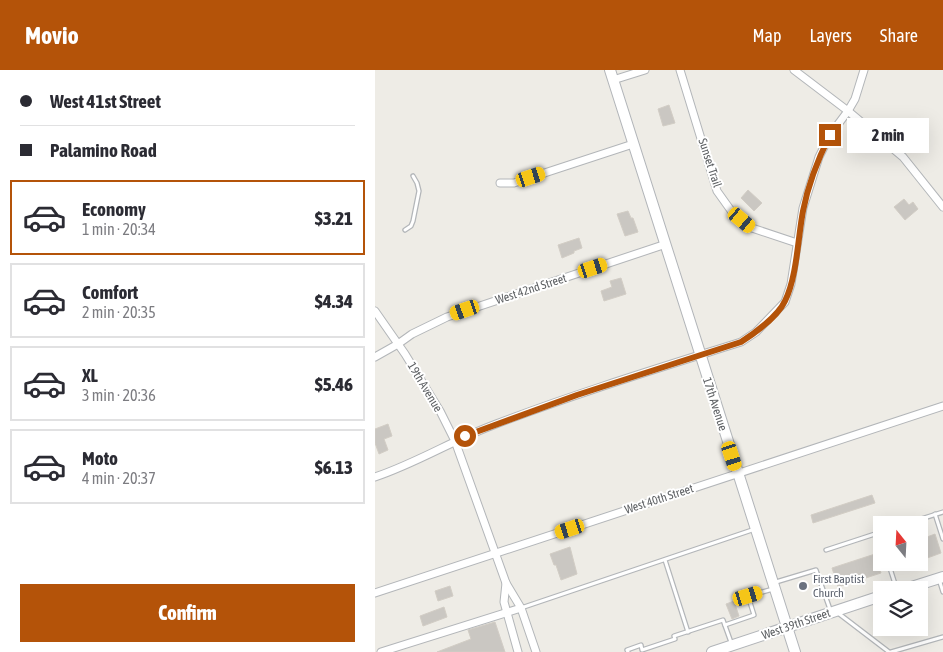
<!DOCTYPE html>
<html lang="en">
<head>
<meta charset="utf-8">
<style>
	body { margin:0; font-family:"Asap Condensed",sans-serif; background:#f2f2f3; color:#2b2b33; height:100vh; display:flex; flex-direction:column; font-size:19px; white-space:nowrap }
	* { box-sizing:border-box; margin:0 }
	p { font-size:16px; color:#7c7c81 }
	.icon { flex:none; width:28px; height:28px; fill:none; stroke:currentColor; stroke-width:2; stroke-linecap:round; stroke-linejoin:round }
	.map { position:relative; flex:1; overflow:hidden }
	.details { display:flex; flex-direction:column; background:#fff; width:375px }
	.details>* { flex:none }
	.hud { display:grid; align-content:center; height:110px; padding:0 20px; background:#fff }
	.needle { width:32px; rotate:342deg }
	.buttons { position:absolute; left:498px; top:446px; display:grid; gap:10px }
	.buttons a { display:grid; place-items:center; width:55px; height:55px; border-radius:0px; background:#fff; box-shadow:0 5px 20px #0002; font-size:25px }
	.end { position:absolute; width:22px; height:22px; margin:-11px; border:6px solid #b45309; background:#fff; box-shadow:0 0 0 2px #fff }
	.from { border-radius:50% }
	.bubble { position:absolute; height:35px; border-radius:0px; background:#fff; box-shadow:0 5px 20px #0002; font-size:16px; font-weight:800; line-height:35px; text-align:center }
	.car { position:absolute; width:15px; height:30px; margin:-15px -8px; border-radius:6px; box-shadow:0 0 4px 1px #0007; background:linear-gradient(#f5c518 24%,#345 0 40%,#f5c518 0 76%,#345 0 86%,#f5c518 0) }
	.hud b { display:flex; align-items:center; gap:18px; height:48px; font-size:19px }
	.hud b+b { border-top:1px solid #e1e1e2 }
	.hud i { width:12px; height:12px; background:#2b2b33 }
	ul { padding:0; list-style:none }
	li { display:flex; align-items:center; gap:15px; height:75px; margin:0 10px 8px; padding:0 10px; border:2px solid #e1e1e2; border-radius:0px }
	li div { flex:1 }
	li b { display:block; font-size:19px }
	li em { font-style:normal; font-weight:800 }
	li.on { border-color:#b45309 }
	li>.icon { width:45px; height:45px; stroke-width:1.5 }
	.button { display:flex; gap:10px; margin-top:auto; padding:10px 20px }
	.button a { flex:1; height:58px; border-radius:0px; background:#b45309; color:#fff; font-size:20px; font-weight:800; line-height:58px; text-align:center }
	header { display:flex; align-items:center; gap:30px; box-sizing:border-box; height:70px; padding:0 25px; background:#b45309; color:#fff }
	header strong { font-size:24px }
	nav { display:flex; gap:28px; margin-inline-start:auto; font-size:18px }
	main { display:flex; flex:1; min-height:0 }
	.map>svg:first-child { display:block }
</style>
</head>
<body>
<header>
<strong>Movio</strong>
<nav><a>Map</a><a>Layers</a><a>Share</a></nav>
</header>
<main>
<section class="details">
<div class="hud">
<b><i class="from"></i>West 41st Street</b>
<b><i></i>Palamino Road</b>
</div>
<ul>
<li class="on"><svg class="icon" aria-label="car" viewBox="0 0 24 24"><path d="M5 17H2v-5l4-1 3-4h7l3 4 3 1v5h-3M9 17h6M6 11h13"/><circle cx="7" cy="17" r="2"/><circle cx="17" cy="17" r="2"/></svg><div><b>Economy</b><p>1 min · 20:34</p></div><em>$3.21</em></li>
<li><svg class="icon" aria-label="car" viewBox="0 0 24 24"><path d="M5 17H2v-5l4-1 3-4h7l3 4 3 1v5h-3M9 17h6M6 11h13"/><circle cx="7" cy="17" r="2"/><circle cx="17" cy="17" r="2"/></svg><div><b>Comfort</b><p>2 min · 20:35</p></div><em>$4.34</em></li>
<li><svg class="icon" aria-label="car" viewBox="0 0 24 24"><path d="M5 17H2v-5l4-1 3-4h7l3 4 3 1v5h-3M9 17h6M6 11h13"/><circle cx="7" cy="17" r="2"/><circle cx="17" cy="17" r="2"/></svg><div><b>XL</b><p>3 min · 20:36</p></div><em>$5.46</em></li>
<li><svg class="icon" aria-label="car" viewBox="0 0 24 24"><path d="M5 17H2v-5l4-1 3-4h7l3 4 3 1v5h-3M9 17h6M6 11h13"/><circle cx="7" cy="17" r="2"/><circle cx="17" cy="17" r="2"/></svg><div><b>Moto</b><p>4 min · 20:37</p></div><em>$6.13</em></li>
</ul>
<div class="button"><a>Confirm</a></div>
</section>
<div class="map">
<svg width="568" height="582" viewBox="0 0 568 582">
	<rect width="100%" height="100%" fill="#eeece6"/>
	<g fill="#cac7c2" stroke="#d2cdc5">
		<path d="M 294,35 L 300,53 L 288,56 L 283,39 Z"/>
		<path d="M 373,120 L 387,133 L 379,141 L 366,128 Z"/>
		<path d="M 529,129 L 534,135 L 538,132 L 543,139 L 530,150 L 519,137 Z"/>
		<path d="M 253,141 L 256,148 L 258,148 L 263,162 L 250,166 L 242,144 Z"/>
		<path d="M 204,168 L 207,178 L 199,181 L 199,183 L 187,188 L 183,175 Z"/>
		<path d="M 246,208 L 251,224 L 229,231 L 226,221 L 237,217 L 235,211 Z"/>
		<path d="M 13,354 L 17,366 L 9,369 L 13,380 L 4,384 L 0,373 L 0,359 Z"/>
		<path d="M 497,425 L 500,433 L 438,453 L 436,445 Z"/>
		<path d="M 560,464 L 566,483 L 544,491 L 544,470 Z"/>
		<path d="M 195,477 L 202,504 L 186,510 L 181,495 L 179,495 L 175,484 Z"/>
		<path d="M 500,484 L 506,503 L 463,517 L 457,498 Z"/>
		<path d="M 75,516 L 78,526 L 63,531 L 60,521 Z"/>
		<path d="M 359,531 L 364,546 L 357,549 L 351,534 Z"/>
		<path d="M 69,537 L 72,547 L 48,556 L 45,546 Z"/>
		<path d="M 120,552 L 130,582 L 62,582 L 96,569 L 93,560 Z"/>
	</g>
	<g fill="none" stroke-linecap="round" stroke-linejoin="round">
		<defs>
			<g id="lane">
				<path d="M 30,160 L 36,156 L 38,151 L 44,121 L 42,113 L 38,106"/>
				<path d="M 560,444 L 568,469"/>
				<path d="M 527,455 L 568,442"/>
				<path d="M 503,463 L 506,473"/>
				<path d="M 451,480 L 506,462"/>
				<path d="M 290,490 L 313,562"/>
				<path d="M 513,492 L 522,520"/>
				<path d="M 564,509 L 568,522"/>
				<path d="M 401,512 L 441,500 L 456,542"/>
				<path d="M 146,538 L 380,459"/>
				<path d="M 463,543 L 514,582"/>
				<path d="M 350,555 L 379,545 L 373,526 L 398,519"/>
				<path d="M 253,582 L 252,580 L 266,575 L 267,580 L 300,569 L 299,566 L 348,550 L 357,575"/>
				<path d="M 516,582 L 568,567"/>
			</g>
			<g id="street">
				<path d="M 305,0 L 342,121 L 357,142 L 377,158 L 422,173"/>
				<path d="M 419,0 L 473,41 L 528,87 L 568,137"/>
				<path d="M 238,10 L 270,0"/>
				<path d="M 125,113 L 139,113 L 258,74"/>
				<path d="M 0,241 L 30,284 L 65,341 L 80,371 L 131,513 L 146,538 L 161,582"/>
				<path d="M 0,287 L 23,274 L 37,264 L 72,247 L 291,174"/>
				<path d="M 0,407 C 42,393 80,369 121,354 C 202,323 284,298 366,272 L 381,262 L 410,232 L 416,214 L 428,138 L 444,87 L 455,65 L 473,41 L 480,29 L 489,0"/>
				<path d="M 131,513 L 129,532 L 143,582"/>
				<path d="M 0,523 L 568,336"/>
				<path d="M 6,582 L 146,538"/>
			</g>
			<g id="secondary">
				<path d="M 235,0 L 420,582"/>
				<path d="M 527,520 L 568,507"/>
				<path d="M 337,582 L 506,526"/>
			</g>
		</defs>
		<use href="#lane" stroke="#b3b6b9" stroke-width="5.5"/>
		<use href="#street" stroke="#b3b6b9" stroke-width="9"/>
		<use href="#secondary" stroke="#b2b5b9" stroke-width="12"/>
		<use href="#lane" stroke="#fff" stroke-width="3"/>
		<use href="#street" stroke="#fff" stroke-width="7"/>
		<use href="#secondary" stroke="#fff" stroke-width="10"/>
	</g>
	<g fill="none" stroke-linecap="round" stroke-linejoin="round">
		<path stroke="#b45309" stroke-width="6" d="M 90,366 L 202,325 L 366,272 C 380,263 403,246 410,231 C 422,207 423,167 428,141 C 433,115 443,89 455,65"/>
	</g>
	<circle fill="#6b7280" stroke="#fff" stroke-width="2" cx="428" cy="516" r="5"/>
	<g text-anchor="middle" dominant-baseline="central" stroke-width="4" stroke-linejoin="round" paint-order="stroke">
		<g font-size="12" fill="#5e6164" stroke="#fff">
			<text transform="translate(335 93) rotate(72)">Sunset Trail</text>
			<text transform="translate(156 219) rotate(-18)">West 42nd Street</text>
			<text transform="translate(50 317) rotate(59)">19th Avenue</text>
			<text transform="translate(340 334) rotate(72)">17th Avenue</text>
			<text transform="translate(284 429) rotate(-18)">West 40th Street</text>
			<text transform="translate(421 554) rotate(-19)">West 39th Street</text>
		</g>
		<g font-size="12" fill="#5b616d" stroke="#fff" text-anchor="start">
			<text x="438" y="509">First Baptist<tspan x="438" dy="14">Church</tspan></text>
		</g>
	</g>
</svg>
<div class="buttons">
<a><svg class="needle" viewBox="-14 -14 28 28"><path d="M0-13l5 13h-10z" fill="#e53935"/><path d="M0 13l5-13h-10z" fill="#7c7c81"/></svg></a>
<a><svg class="icon" aria-label="layers" viewBox="0 0 24 24"><path d="M12 4l9 5-9 5-9-5zM3 14l9 5 9-5"/></svg></a>
</div>
<i class="end from" style="left:90px;top:366px"></i>
<i class="end" style="left:455px;top:65px"></i>
<div class="bubble" style="left:472px;top:48px;width:82px">2 min</div>
<i class="car" style="left:156px;top:107px;rotate:72deg"></i>
<i class="car" style="left:367px;top:150px;rotate:130deg"></i>
<i class="car" style="left:218px;top:198px;rotate:72deg"></i>
<i class="car" style="left:90px;top:240px;rotate:251deg"></i>
<i class="car" style="left:357px;top:386px;rotate:162deg"></i>
<i class="car" style="left:195px;top:459px;rotate:252deg"></i>
<i class="car" style="left:373px;top:526px;rotate:73deg"></i>
</div>
</main>
</body>
</html>
